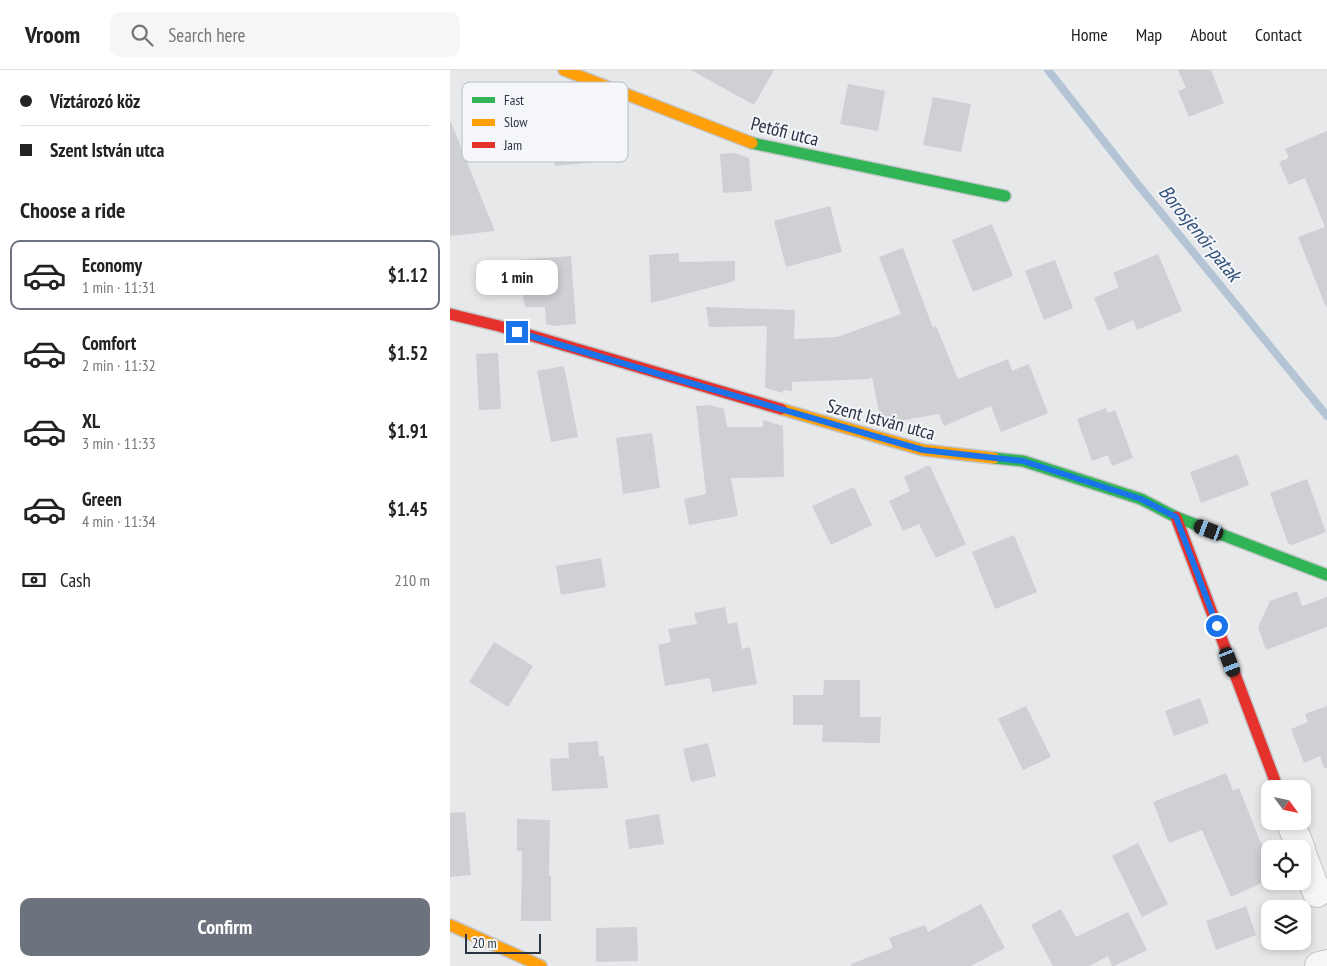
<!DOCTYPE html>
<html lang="en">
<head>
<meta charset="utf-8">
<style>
	body { margin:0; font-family:"PT Sans Narrow",sans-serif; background:#f6f6f6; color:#222; height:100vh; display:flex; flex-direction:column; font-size:19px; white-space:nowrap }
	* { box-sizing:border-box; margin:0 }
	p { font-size:16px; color:#767676 }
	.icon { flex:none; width:28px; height:28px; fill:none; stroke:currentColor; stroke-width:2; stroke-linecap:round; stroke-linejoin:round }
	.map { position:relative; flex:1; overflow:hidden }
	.details { display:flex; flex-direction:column; background:#fff; width:450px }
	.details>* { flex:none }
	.banner { display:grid; align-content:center; height:110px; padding:0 20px; background:#fff }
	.needle { width:32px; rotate:123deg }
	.fabs { position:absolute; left:811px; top:710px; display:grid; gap:10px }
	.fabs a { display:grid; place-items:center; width:50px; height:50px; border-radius:10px; background:#fff; box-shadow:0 2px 8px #0003; font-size:25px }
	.scale { position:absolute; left:15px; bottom:12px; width:76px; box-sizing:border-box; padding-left:5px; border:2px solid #2b3445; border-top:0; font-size:14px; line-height:18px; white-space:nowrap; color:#2b3445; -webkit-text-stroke:4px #f4f6f9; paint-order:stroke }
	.end { position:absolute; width:22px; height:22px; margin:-11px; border:6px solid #1a73e8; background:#fff; box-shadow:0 0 0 2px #fff }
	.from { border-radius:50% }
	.bubble { position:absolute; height:35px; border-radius:10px; background:#fff; box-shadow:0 2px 8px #0003; font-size:16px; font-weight:800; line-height:35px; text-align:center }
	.car { position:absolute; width:15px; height:30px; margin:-15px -8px; border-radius:6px; box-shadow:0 0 4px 1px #0007; background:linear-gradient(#222 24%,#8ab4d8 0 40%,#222 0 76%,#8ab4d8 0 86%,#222 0) }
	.banner b { display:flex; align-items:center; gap:18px; height:48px; font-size:19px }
	.banner b+b { border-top:1px solid #e0e0e0 }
	.banner i { width:12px; height:12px; background:#222 }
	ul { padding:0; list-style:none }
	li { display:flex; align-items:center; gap:15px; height:70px; margin:0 10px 8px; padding:0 10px; border:2px solid transparent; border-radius:10px }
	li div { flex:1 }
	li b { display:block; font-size:19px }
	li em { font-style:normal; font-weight:800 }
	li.current { border-color:#6c737f }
	li>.icon { width:45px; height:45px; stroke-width:1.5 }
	h2 { padding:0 20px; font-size:22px; line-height:60px }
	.pay { display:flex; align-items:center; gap:12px; height:55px; padding:0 20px; font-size:19px }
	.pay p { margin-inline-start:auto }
	.primary-button { display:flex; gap:10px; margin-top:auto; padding:10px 20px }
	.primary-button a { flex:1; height:58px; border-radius:10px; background:#6c737f; color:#fff; font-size:20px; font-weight:800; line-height:58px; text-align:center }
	header { display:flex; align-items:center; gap:30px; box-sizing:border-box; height:70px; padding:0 25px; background:#fff; border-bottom:1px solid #e0e0e0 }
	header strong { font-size:24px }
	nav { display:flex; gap:28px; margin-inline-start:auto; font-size:18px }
	.search { width:350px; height:45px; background:#f6f6f6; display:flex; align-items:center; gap:12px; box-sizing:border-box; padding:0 18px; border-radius:10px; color:#767676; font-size:19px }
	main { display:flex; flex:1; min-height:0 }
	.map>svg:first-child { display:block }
</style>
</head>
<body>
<header>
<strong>Vroom</strong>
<div class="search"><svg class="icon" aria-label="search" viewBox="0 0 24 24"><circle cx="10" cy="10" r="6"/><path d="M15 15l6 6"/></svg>Search here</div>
<nav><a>Home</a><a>Map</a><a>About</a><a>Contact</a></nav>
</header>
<main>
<section class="details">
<div class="banner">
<b><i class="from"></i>Víztározó köz</b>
<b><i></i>Szent István utca</b>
</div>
<h2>Choose a ride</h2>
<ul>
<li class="current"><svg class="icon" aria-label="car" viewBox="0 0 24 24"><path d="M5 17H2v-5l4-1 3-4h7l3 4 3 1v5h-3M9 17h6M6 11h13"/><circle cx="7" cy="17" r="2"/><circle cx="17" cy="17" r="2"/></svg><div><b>Economy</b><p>1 min · 11:31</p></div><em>$1.12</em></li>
<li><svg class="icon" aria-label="car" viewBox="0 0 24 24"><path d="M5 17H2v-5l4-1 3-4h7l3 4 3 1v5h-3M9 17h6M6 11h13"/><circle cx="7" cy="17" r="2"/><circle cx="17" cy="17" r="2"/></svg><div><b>Comfort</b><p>2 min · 11:32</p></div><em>$1.52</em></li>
<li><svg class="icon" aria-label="car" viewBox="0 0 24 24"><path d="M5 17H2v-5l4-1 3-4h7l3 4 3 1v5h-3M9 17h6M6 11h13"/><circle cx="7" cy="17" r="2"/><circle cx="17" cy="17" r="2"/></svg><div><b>XL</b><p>3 min · 11:33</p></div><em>$1.91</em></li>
<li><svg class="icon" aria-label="car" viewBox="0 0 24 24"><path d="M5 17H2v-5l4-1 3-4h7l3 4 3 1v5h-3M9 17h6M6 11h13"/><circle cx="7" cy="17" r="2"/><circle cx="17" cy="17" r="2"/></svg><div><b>Green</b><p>4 min · 11:34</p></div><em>$1.45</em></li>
</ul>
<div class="pay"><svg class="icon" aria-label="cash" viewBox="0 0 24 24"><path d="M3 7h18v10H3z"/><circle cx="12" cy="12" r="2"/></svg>Cash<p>210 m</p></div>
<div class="primary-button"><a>Confirm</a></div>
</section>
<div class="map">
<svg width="877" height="896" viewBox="0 0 877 896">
	<rect width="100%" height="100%" fill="#e6e8ea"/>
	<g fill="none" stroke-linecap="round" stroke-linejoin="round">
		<path stroke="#b4c4d5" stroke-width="8" d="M 598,0 L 685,111 L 877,346"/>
	</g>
	<g fill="#ced0d3">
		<path d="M 241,0 L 324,0 L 304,35 Z"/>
		<path d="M 728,0 L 761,0 L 774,33 L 739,47 L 728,21 L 736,18 Z"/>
		<path d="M 398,14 L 435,21 L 428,61 L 390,54 Z"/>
		<path d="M 483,27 L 521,34 L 511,82 L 473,75 Z"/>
		<path d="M 1,52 L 35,137 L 45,161 L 0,166 L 0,53 Z"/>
		<path d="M 160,56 L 164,90 L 105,96 L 102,62 Z"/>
		<path d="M 877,61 L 877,236 L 876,237 L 848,167 L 875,157 L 855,108 L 839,115 L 829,92 L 839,88 L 835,79 Z"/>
		<path d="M 284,83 L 299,88 L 302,121 L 273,123 L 270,84 Z"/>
		<path d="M 380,136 L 392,182 L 336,197 L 324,151 Z"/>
		<path d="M 542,154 L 563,206 L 523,222 L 502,170 Z"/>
		<path d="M 453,178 L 483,258 L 486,256 L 508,309 L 558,289 L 562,301 L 579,294 L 598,343 L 551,362 L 541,336 L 494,356 L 489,344 L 436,353 L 431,352 L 422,307 L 419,309 L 342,312 L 342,321 L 333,320 L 333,323 L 315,318 L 317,256 L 259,257 L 256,237 L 345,240 L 344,269 L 387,267 L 451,244 L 429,187 Z"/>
		<path d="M 229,183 L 229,192 L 285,191 L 285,211 L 201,233 L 199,185 Z"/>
		<path d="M 708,184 L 732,241 L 687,260 L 683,250 L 658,261 L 644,228 L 669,217 L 663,203 Z"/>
		<path d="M 121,186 L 126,254 L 104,256 L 96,254 L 95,237 L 75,237 L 66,190 Z"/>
		<path d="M 605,190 L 623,238 L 594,250 L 575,201 Z"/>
		<path d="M 48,283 L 51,339 L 29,340 L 26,284 Z"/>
		<path d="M 114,296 L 128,367 L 101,372 L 87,301 Z"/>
		<path d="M 259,335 L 274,339 L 277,357 L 313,357 L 313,350 L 333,356 L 334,407 L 281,408 L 288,446 L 239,455 L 234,429 L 256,424 L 246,336 Z"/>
		<path d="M 656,338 L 658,343 L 665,340 L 683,388 L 662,396 L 658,385 L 642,391 L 627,349 Z"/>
		<path d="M 202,363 L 210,418 L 173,424 L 166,368 Z"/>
		<path d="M 788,384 L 799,415 L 751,433 L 740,402 Z"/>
		<path d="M 477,396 L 480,396 L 516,474 L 486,488 L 469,454 L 453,461 L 439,431 L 460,421 L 454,407 Z"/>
		<path d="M 857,409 L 876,462 L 842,475 L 838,473 L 820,423 Z"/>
		<path d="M 404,417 L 422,455 L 381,475 L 362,436 Z"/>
		<path d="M 564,465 L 587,522 L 545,539 L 522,482 Z"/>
		<path d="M 151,488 L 156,517 L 111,525 L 106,496 Z"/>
		<path d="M 847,521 L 852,536 L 877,527 L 877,557 L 816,580 L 808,557 L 820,531 Z"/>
		<path d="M 275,537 L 278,554 L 287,552 L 292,579 L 300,577 L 307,614 L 262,622 L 260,608 L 215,616 L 208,575 L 221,572 L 218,559 L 247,554 L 244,543 Z"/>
		<path d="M 44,572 L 83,596 L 58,637 L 19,612 Z"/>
		<path d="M 374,610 L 410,610 L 410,647 L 431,647 L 430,673 L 372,672 L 373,655 L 343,655 L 343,625 L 373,625 Z"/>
		<path d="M 750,628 L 759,653 L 724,666 L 715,641 Z"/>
		<path d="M 576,636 L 601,687 L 573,700 L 548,649 Z"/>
		<path d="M 877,636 L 877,698 L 874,698 L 870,686 L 854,693 L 841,659 L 858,652 L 855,644 Z"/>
		<path d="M 148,671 L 149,686 L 154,686 L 158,718 L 102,721 L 100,689 L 119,688 L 118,673 Z"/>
		<path d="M 258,673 L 266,706 L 241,712 L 233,679 Z"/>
		<path d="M 776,703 L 783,721 L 789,718 L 810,771 L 820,791 L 820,809 L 781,827 L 752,760 L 719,773 L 703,732 Z"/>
		<path d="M 15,742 L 21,805 L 0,807 L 0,743 Z"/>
		<path d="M 209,744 L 214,774 L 179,779 L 175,750 Z"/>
		<path d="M 67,749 L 100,750 L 99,806 L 101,806 L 101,851 L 71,851 L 72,781 L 67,781 Z"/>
		<path d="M 688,773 L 718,834 L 692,847 L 662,786 Z"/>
		<path d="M 531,834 L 555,878 L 521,896 L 401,896 L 401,894 L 443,878 L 439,868 L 475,855 L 478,862 Z"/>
		<path d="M 796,836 L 806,865 L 766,880 L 756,851 Z"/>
		<path d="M 611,839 L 626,867 L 678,842 L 697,880 L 664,896 L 662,896 L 658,886 L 639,896 L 603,896 L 581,855 Z"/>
		<path d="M 187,857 L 188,891 L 146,892 L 146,858 Z"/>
	</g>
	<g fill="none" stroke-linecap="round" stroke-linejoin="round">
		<defs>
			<g id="street">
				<path d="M 840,751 L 851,779"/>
				<path d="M 852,784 L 867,823"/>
				<path d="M 869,896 L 877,894"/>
			</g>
			<g id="fast">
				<path d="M 302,73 L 555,126"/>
				<path d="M 544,388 L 573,391 L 691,429 L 726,447 L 877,505"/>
			</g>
			<g id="slow">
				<path d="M 114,0 L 302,73"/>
				<path d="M 331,339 L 473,380 L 544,388"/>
				<path d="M 0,855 L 91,896"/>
			</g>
			<g id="jam">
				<path d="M 0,244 L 49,256 L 331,339"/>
				<path d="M 726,447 L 828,719"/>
			</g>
		</defs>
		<use href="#street" stroke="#c4c6c8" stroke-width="30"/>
		<use href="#fast" stroke="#c4c6c8" stroke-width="14"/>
		<use href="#slow" stroke="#c4c6c8" stroke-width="14"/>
		<use href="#jam" stroke="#c4c6c8" stroke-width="14"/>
		<use href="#street" stroke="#f5f6f7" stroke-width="28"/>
		<use href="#fast" stroke="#30b455" stroke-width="11"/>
		<use href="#slow" stroke="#ff9f0a" stroke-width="11"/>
		<use href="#jam" stroke="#e5322d" stroke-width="11"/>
	</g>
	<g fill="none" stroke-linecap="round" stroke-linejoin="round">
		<path stroke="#1a73e8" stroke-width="6" d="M 67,262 L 209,304 L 473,380 L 573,391 L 691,429 L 726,447 L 767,556"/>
	</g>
	<g text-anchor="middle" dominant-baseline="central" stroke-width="4" stroke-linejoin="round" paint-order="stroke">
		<g font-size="19" fill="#2b3445" stroke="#f4f6f9">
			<text transform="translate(335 61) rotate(14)">Petőfi utca</text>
			<text transform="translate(431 349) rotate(15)">Szent István utca</text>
		</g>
		<g font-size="20" font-style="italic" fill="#34527a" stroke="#f4f6f9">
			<text transform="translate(750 163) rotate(51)">Borosjenői-patak</text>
		</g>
	</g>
	<rect x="12" y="12" width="166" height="80" rx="8" fill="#f4f6f9" stroke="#b8bcc3" stroke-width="1"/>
	<rect x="22" y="27" width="23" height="6" fill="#30b455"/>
	<rect x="22" y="49" width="23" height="7" fill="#ff9f0a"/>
	<rect x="22" y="72" width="23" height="6" fill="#e5322d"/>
	<g font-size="14" fill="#2b3445">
		<text x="54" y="35">Fast</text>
		<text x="54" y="57">Slow</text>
		<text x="54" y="80">Jam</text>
	</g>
</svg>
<div class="fabs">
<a><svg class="needle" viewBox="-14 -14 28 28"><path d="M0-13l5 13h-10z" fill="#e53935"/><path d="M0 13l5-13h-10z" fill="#767676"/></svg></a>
<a><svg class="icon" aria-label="locate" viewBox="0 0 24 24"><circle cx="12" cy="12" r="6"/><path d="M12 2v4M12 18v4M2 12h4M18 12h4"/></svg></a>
<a><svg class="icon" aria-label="layers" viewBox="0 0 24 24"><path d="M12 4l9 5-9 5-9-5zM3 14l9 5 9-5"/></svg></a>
</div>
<div class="scale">20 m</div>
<i class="end from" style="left:767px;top:556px"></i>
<i class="end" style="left:67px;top:262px"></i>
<div class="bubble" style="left:26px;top:190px;width:82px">1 min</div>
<i class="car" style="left:759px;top:460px;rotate:291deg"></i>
<i class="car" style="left:780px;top:592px;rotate:159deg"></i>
</div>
</main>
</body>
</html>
